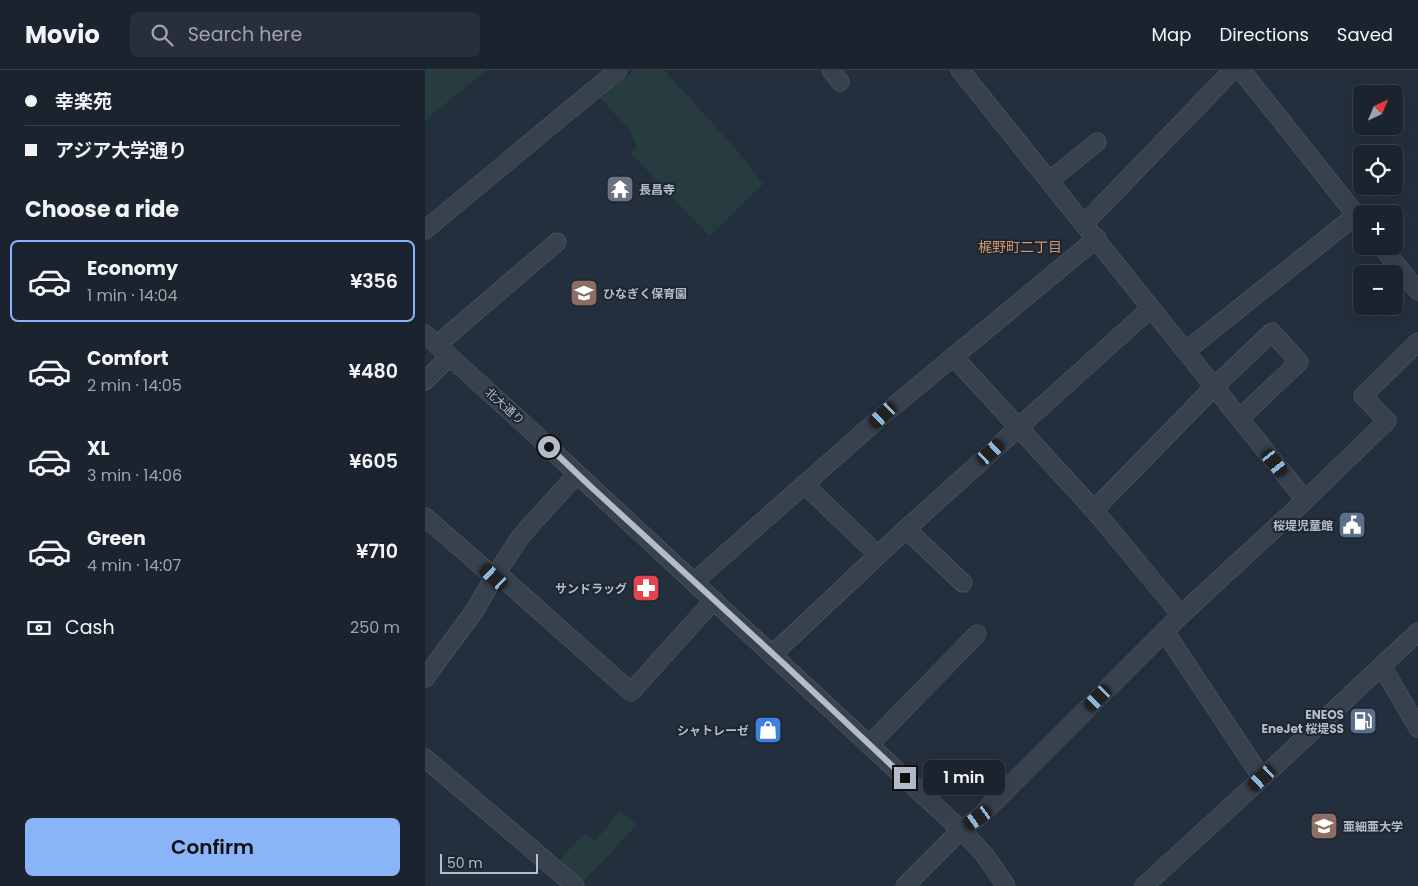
<!DOCTYPE html>
<html lang="en">
<head>
<meta charset="utf-8">
<style>
	body { margin:0; font-family:Poppins,"Noto Sans JP",sans-serif; background:#282f3a; color:#f1f3f6; height:100vh; display:flex; flex-direction:column; font-size:19px; white-space:nowrap }
	* { box-sizing:border-box; margin:0 }
	p { font-size:16px; color:#a0a4aa }
	.icon { flex:none; width:28px; height:28px; fill:none; stroke:currentColor; stroke-width:2; stroke-linecap:round; stroke-linejoin:round }
	.map { position:relative; flex:1; overflow:hidden }
	.sheet { display:flex; flex-direction:column; background:#1b232e; width:425px }
	.sheet>* { flex:none }
	.banner { display:grid; align-content:center; height:110px; padding:0 25px; background:#1b232e }
	.needle { width:32px; rotate:44deg }
	.tools { position:absolute; left:928px; top:15px; display:grid; gap:10px }
	.tools a { display:grid; place-items:center; width:50px; height:50px; border-radius:8px; background:#1b232e; box-shadow:0 5px 20px #0002,0 0 0 1px #39404a; font-size:25px }
	.scale { position:absolute; left:15px; bottom:12px; width:98px; box-sizing:border-box; padding-left:5px; border:2px solid #b4bcc9; border-top:0; font-size:14px; line-height:18px; white-space:nowrap; color:#b4bcc9; -webkit-text-stroke:4px #1d2633; paint-order:stroke }
	.end { position:absolute; width:22px; height:22px; margin:-11px; border:6px solid #b4bcc9; background:#111; box-shadow:0 0 0 2px #111 }
	.from { border-radius:50% }
	.bubble { position:absolute; height:35px; border-radius:8px; background:#1b232e; box-shadow:0 5px 20px #0002,0 0 0 1px #39404a; font-size:16px; font-weight:600; line-height:35px; text-align:center }
	.car { position:absolute; width:15px; height:30px; margin:-15px -8px; border-radius:6px; box-shadow:0 0 4px 1px #0007; background:linear-gradient(#222 24%,#8ab4d8 0 40%,#222 0 76%,#8ab4d8 0 86%,#222 0) }
	.banner b { display:flex; align-items:center; gap:18px; height:48px; font-size:19px }
	.banner b+b { border-top:1px solid #39404a }
	.banner i { width:12px; height:12px; background:#f1f3f6 }
	ul { padding:0; list-style:none }
	li { display:flex; align-items:center; gap:15px; height:82px; margin:0 10px 8px; padding:0 15px; border:2px solid transparent; border-radius:8px }
	li div { flex:1 }
	li b { display:block; font-size:19px }
	li em { font-style:normal; font-weight:600 }
	li.on { border-color:#8ab4f8 }
	li>.icon { width:45px; height:45px; stroke-width:1.5 }
	h2 { padding:0 25px; font-size:22px; line-height:60px }
	.pay { display:flex; align-items:center; gap:12px; height:55px; padding:0 25px; font-size:19px }
	.pay p { margin-inline-start:auto }
	.primary-button { display:flex; gap:10px; margin-top:auto; padding:10px 25px }
	.primary-button a { flex:1; height:58px; border-radius:8px; background:#8ab4f8; color:#111; font-size:20px; font-weight:600; line-height:58px; text-align:center }
	header { display:flex; align-items:center; gap:30px; box-sizing:border-box; height:70px; padding:0 25px; background:#1b232e; border-bottom:1px solid #39404a }
	header strong { font-size:24px }
	nav { display:flex; gap:28px; margin-inline-start:auto; font-size:18px }
	.search { width:350px; height:45px; background:#282f3a; display:flex; align-items:center; gap:12px; box-sizing:border-box; padding:0 18px; border-radius:8px; color:#a0a4aa; font-size:19px }
	main { display:flex; flex:1; min-height:0 }
	.map>svg:first-child { display:block }
</style>
</head>
<body>
<header>
<strong>Movio</strong>
<div class="search"><svg class="icon" aria-label="search" viewBox="0 0 24 24"><circle cx="10" cy="10" r="6"/><path d="M15 15l6 6"/></svg>Search here</div>
<nav><a>Map</a><a>Directions</a><a>Saved</a></nav>
</header>
<main>
<section class="sheet">
<div class="banner">
<b><i class="from"></i>幸楽苑</b>
<b><i></i>アジア大学通り</b>
</div>
<h2>Choose a ride</h2>
<ul>
<li class="on"><svg class="icon" aria-label="car" viewBox="0 0 24 24"><path d="M5 17H2v-5l4-1 3-4h7l3 4 3 1v5h-3M9 17h6M6 11h13"/><circle cx="7" cy="17" r="2"/><circle cx="17" cy="17" r="2"/></svg><div><b>Economy</b><p>1 min · 14:04</p></div><em>¥356</em></li>
<li><svg class="icon" aria-label="car" viewBox="0 0 24 24"><path d="M5 17H2v-5l4-1 3-4h7l3 4 3 1v5h-3M9 17h6M6 11h13"/><circle cx="7" cy="17" r="2"/><circle cx="17" cy="17" r="2"/></svg><div><b>Comfort</b><p>2 min · 14:05</p></div><em>¥480</em></li>
<li><svg class="icon" aria-label="car" viewBox="0 0 24 24"><path d="M5 17H2v-5l4-1 3-4h7l3 4 3 1v5h-3M9 17h6M6 11h13"/><circle cx="7" cy="17" r="2"/><circle cx="17" cy="17" r="2"/></svg><div><b>XL</b><p>3 min · 14:06</p></div><em>¥605</em></li>
<li><svg class="icon" aria-label="car" viewBox="0 0 24 24"><path d="M5 17H2v-5l4-1 3-4h7l3 4 3 1v5h-3M9 17h6M6 11h13"/><circle cx="7" cy="17" r="2"/><circle cx="17" cy="17" r="2"/></svg><div><b>Green</b><p>4 min · 14:07</p></div><em>¥710</em></li>
</ul>
<div class="pay"><svg class="icon" aria-label="cash" viewBox="0 0 24 24"><path d="M3 7h18v10H3z"/><circle cx="12" cy="12" r="2"/></svg>Cash<p>250 m</p></div>
<div class="primary-button"><a>Confirm</a></div>
</section>
<div class="map">
<svg width="993" height="816" viewBox="0 0 993 816">
	<rect width="100%" height="100%" fill="#242f3e"/>
	<g fill="#263c3f">
		<path d="M 0,0 L 62,0 L 0,50 Z"/>
		<path d="M 210,0 L 239,0 L 310,78 L 338,114 L 284,166 L 206,83 L 212,75 L 204,60 L 174,26 Z"/>
		<path d="M 195,741 L 212,755 L 160,810 L 154,810 L 136,791 L 136,789 L 156,766 L 162,765 L 168,770 L 171,770 Z"/>
	</g>
	<g fill="none" stroke-linecap="round" stroke-linejoin="round">
		<defs>
			<g id="minor">
				<path d="M 406,0 L 415,12"/>
				<path d="M 535,0 L 880,430"/>
				<path d="M 816,0 L 936,151"/>
				<path d="M 624,111 L 672,72"/>
				<path d="M 659,154 L 808,0"/>
				<path d="M 0,160 L 193,0"/>
				<path d="M 956,176 L 993,221"/>
				<path d="M 0,264 L 110,364 L 164,415 L 536,760 L 559,784 L 581,816"/>
				<path d="M 12,275 L 132,172"/>
				<path d="M 761,281 L 931,145"/>
				<path d="M 528,286 L 669,440 L 756,545"/>
				<path d="M 0,311 L 24,287"/>
				<path d="M 379,414 L 453,485"/>
				<path d="M 669,440 L 789,317 L 847,262 L 874,292 L 815,348"/>
				<path d="M 0,447 L 69,507"/>
				<path d="M 481,459 L 538,513"/>
				<path d="M 72,503 L 206,622 L 289,530"/>
				<path d="M 269,512 L 458,345 L 672,168"/>
				<path d="M 740,562 L 837,708"/>
				<path d="M 348,584 L 481,459 L 726,238"/>
				<path d="M 957,596 L 993,658"/>
				<path d="M 0,608 L 50,540 L 69,507 L 96,466 L 152,404"/>
				<path d="M 444,675 L 552,564"/>
				<path d="M 0,688 L 150,816"/>
				<path d="M 480,816 L 536,760 L 553,748 L 756,545 L 874,436 L 962,351 L 938,326 L 993,272"/>
				<path d="M 719,816 L 837,708 L 993,562"/>
			</g>
		</defs>
		<use href="#minor" stroke="#565f6c" stroke-width="19"/>
		<use href="#minor" stroke="#38414e" stroke-width="18"/>
	</g>
	<g fill="none" stroke-linecap="round" stroke-linejoin="round">
		<path stroke="#b4bcc9" stroke-width="6" d="M 124,377 L 164,415 L 359,594 L 480,708"/>
	</g>
	<defs>
		<symbol id="temple-square" viewBox="-11 -11 22 22"><rect x="-9" y="-9" width="18" height="18" rx="4" fill="#6b7280" stroke="#1d2633"/><path d="M0-6L5-2H3V0L6.5 2.5H4V6H1.5V3h-3V6H-4V2.5H-6.5L-3 0V-2H-5Z" fill="#fff"/></symbol>
		<symbol id="school-square" viewBox="-11 -11 22 22"><rect x="-9" y="-9" width="18" height="18" rx="4" fill="#8d6e63" stroke="#1d2633"/><path d="M0-5L7-2L0 1L-7-2ZM-4 1L0 2.5L4 1V4Q0 6-4 4Z" fill="#fff"/></symbol>
		<symbol id="civic-square" viewBox="-11 -11 22 22"><rect x="-9" y="-9" width="18" height="18" rx="4" fill="#5c6f8a" stroke="#1d2633"/><path d="M-.6-6.5H3V-4.5H.6V-3L4-1V1h2V6H-6V1h2V-1L-.6-3ZM-1.2 2.5V6h2.4V2.5Z" fill="#fff"/></symbol>
		<symbol id="pharmacy-square" viewBox="-11 -11 22 22"><rect x="-9" y="-9" width="18" height="18" rx="4" fill="#e0444e" stroke="#1d2633"/><path d="M-2-6h4v4h4v4h-4v4h-4v-4h-4v-4h4Z" fill="#fff"/></symbol>
		<symbol id="fuel-square" viewBox="-11 -11 22 22"><rect x="-9" y="-9" width="18" height="18" rx="4" fill="#5c6f8a" stroke="#1d2633"/><path d="M-5.5-6h7V0h2V4h1.3V-2.5L3-4.5l.8-.8L6-3V5H2.5V1h-1V6h-7ZM-4.2-4.7v3.2H.2V-4.7Z" fill="#fff"/></symbol>
		<symbol id="shop-square" viewBox="-11 -11 22 22"><rect x="-9" y="-9" width="18" height="18" rx="4" fill="#3f7fe0" stroke="#1d2633"/><path d="M-5-2.5h2.3a2.7 3.5 0 0 1 5.4 0H5L5.5 6h-11ZM-1.5-2.5h3a1.5 2.3 0 0 0-3 0Z" fill="#fff"/></symbol>
		<symbol id="university-square" viewBox="-11 -11 22 22"><rect x="-9" y="-9" width="18" height="18" rx="4" fill="#8d6e63" stroke="#1d2633"/><path d="M0-5L7-2L0 1L-7-2ZM-4 1L0 2.5L4 1V4Q0 6-4 4Z" fill="#fff"/></symbol>
	</defs>
	<g fill-rule="evenodd">
		<use href="#temple-square" x="179" y="103" width="32" height="32"/>
		<use href="#school-square" x="143" y="207" width="32" height="32"/>
		<use href="#civic-square" x="911" y="439" width="32" height="32"/>
		<use href="#pharmacy-square" x="205" y="502" width="32" height="32"/>
		<use href="#fuel-square" x="922" y="635" width="32" height="32"/>
		<use href="#shop-square" x="327" y="644" width="32" height="32"/>
		<use href="#university-square" x="883" y="740" width="32" height="32"/>
	</g>
	<g text-anchor="middle" dominant-baseline="central" stroke-width="4" stroke-linejoin="round" paint-order="stroke">
		<g font-size="12" font-weight="bold" fill="#b4bcc9" stroke="#1d2633" text-anchor="end">
			<text x="214" y="119" text-anchor="start">長昌寺</text>
			<text x="178" y="223" text-anchor="start">ひなぎく保育園</text>
			<text x="908" y="455">桜堤児童館</text>
			<text x="202" y="518">サンドラッグ</text>
			<text x="919" y="644">ENEOS<tspan x="919" dy="14">EneJet 桜堤SS</tspan></text>
			<text x="324" y="660">シャトレーゼ</text>
			<text x="918" y="756" text-anchor="start">亜細亜大学</text>
		</g>
		<g font-size="12" fill="#b4bcc9" stroke="#1d2633">
			<text transform="translate(80 336) rotate(42)">北大通り</text>
		</g>
		<g font-size="14" fill="#d59563" stroke="#1d2633">
			<text x="595" y="177">梶野町二丁目</text>
		</g>
	</g>
</svg>
<div class="tools">
<a><svg class="needle" viewBox="-14 -14 28 28"><path d="M0-13l5 13h-10z" fill="#e53935"/><path d="M0 13l5-13h-10z" fill="#a0a4aa"/></svg></a>
<a><svg class="icon" aria-label="locate" viewBox="0 0 24 24"><circle cx="12" cy="12" r="6"/><path d="M12 2v4M12 18v4M2 12h4M18 12h4"/></svg></a>
<a>+</a>
<a>−</a>
</div>
<div class="scale">50 m</div>
<i class="end from" style="left:124px;top:377px"></i>
<i class="end" style="left:480px;top:708px"></i>
<div class="bubble" style="left:498px;top:690px;width:82px">1 min</div>
<i class="car" style="left:458px;top:345px;rotate:227deg"></i>
<i class="car" style="left:566px;top:382px;rotate:48deg"></i>
<i class="car" style="left:850px;top:393px;rotate:141deg"></i>
<i class="car" style="left:69px;top:507px;rotate:312deg"></i>
<i class="car" style="left:673px;top:628px;rotate:225deg"></i>
<i class="car" style="left:837px;top:708px;rotate:228deg"></i>
<i class="car" style="left:553px;top:748px;rotate:235deg"></i>
</div>
</main>
</body>
</html>
